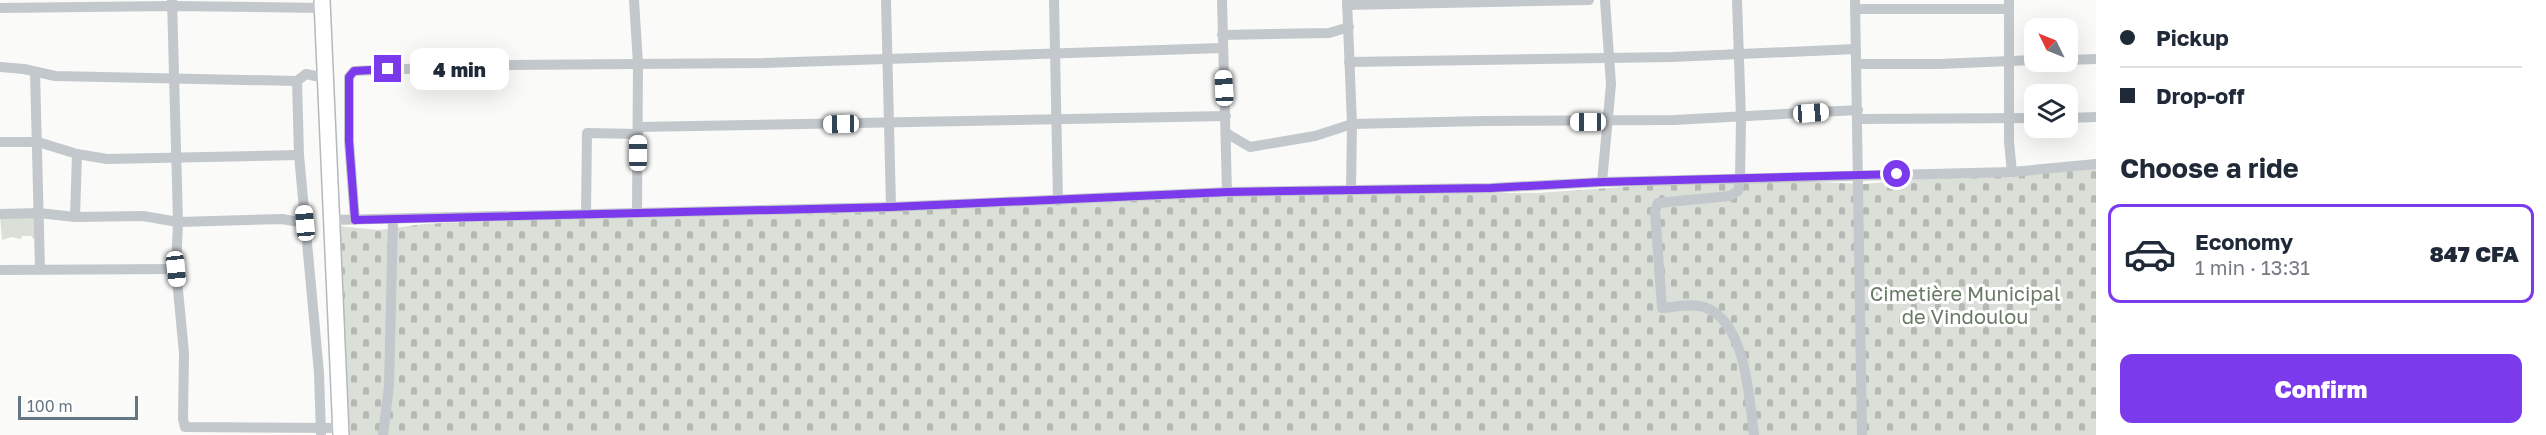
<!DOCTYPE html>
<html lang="en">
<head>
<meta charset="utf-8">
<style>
	body { margin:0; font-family:"Golos Text",sans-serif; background:#f6f6f7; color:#1f2937; height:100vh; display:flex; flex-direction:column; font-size:22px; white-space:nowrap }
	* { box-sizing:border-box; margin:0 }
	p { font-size:20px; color:#747a83 }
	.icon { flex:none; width:33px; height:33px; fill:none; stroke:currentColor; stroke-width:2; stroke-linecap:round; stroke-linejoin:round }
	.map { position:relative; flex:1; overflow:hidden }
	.side { display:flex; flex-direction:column; background:#fff; width:450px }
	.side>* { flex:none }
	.banner { display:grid; align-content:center; height:132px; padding:0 24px; background:#fff }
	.needle { width:39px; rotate:313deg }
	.buttons { position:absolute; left:2024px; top:18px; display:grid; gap:12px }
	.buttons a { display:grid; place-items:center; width:54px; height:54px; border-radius:12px; background:#fff; box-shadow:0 6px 24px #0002; font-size:30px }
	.scale { position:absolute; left:18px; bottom:15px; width:120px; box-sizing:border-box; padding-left:6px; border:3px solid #657683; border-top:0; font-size:16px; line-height:21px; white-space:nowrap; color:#657683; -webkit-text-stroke:4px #fff; paint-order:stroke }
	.end { position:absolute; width:27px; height:27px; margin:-14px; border:8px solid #7c3aed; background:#fff; box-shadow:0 0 0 3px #fff }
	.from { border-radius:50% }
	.bubble { position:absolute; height:42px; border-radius:12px; background:#fff; box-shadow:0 6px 24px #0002; font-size:20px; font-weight:800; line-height:42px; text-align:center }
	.car { position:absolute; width:18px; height:36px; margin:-18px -9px; border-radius:8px; box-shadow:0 0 4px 2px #0007; background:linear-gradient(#fff 24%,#345 0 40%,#fff 0 76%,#345 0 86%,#fff 0) }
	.banner b { display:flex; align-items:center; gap:21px; height:57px; font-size:22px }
	.banner b+b { border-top:2px solid #e0e1e3 }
	.banner i { width:15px; height:15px; background:#1f2937 }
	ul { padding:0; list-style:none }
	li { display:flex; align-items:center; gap:18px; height:99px; margin:0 12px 9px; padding:0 12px; border:3px solid transparent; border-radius:12px }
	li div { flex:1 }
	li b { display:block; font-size:22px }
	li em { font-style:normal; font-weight:800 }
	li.current { border-color:#7c3aed }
	li>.icon { width:54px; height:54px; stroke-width:1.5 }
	h2 { padding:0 24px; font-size:27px; line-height:72px }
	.primary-button { display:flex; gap:12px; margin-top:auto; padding:12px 24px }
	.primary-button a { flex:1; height:69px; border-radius:12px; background:#7c3aed; color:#fff; font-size:24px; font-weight:800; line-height:69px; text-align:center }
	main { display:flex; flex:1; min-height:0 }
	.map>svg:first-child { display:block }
</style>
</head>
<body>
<main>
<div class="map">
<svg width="2096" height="435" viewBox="0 0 2096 435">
	<defs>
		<pattern id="cemetery-stones" width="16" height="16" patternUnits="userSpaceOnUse" patternTransform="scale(1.5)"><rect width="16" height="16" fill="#dadfd7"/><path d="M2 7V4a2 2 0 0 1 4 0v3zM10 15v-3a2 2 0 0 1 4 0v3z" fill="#b4b9b4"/></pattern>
	</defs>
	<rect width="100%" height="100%" fill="#fafaf8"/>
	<path fill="#dadfd7" d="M 0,215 L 37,216 L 38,237 L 33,239 L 32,236 L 22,236 L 21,239 L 11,237 L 2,240 Z"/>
	<path fill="url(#cemetery-stones)" d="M 2054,166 L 2096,169 L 2096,435 L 350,435 L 336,226 L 379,230 L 424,224 L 672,211 L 1227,192 L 1537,193 L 1740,179 L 1865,184 Z"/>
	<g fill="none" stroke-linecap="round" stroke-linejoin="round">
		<defs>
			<path id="highway" d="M 322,0 L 341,435"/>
		</defs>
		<use href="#highway" stroke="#b4b9bd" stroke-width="18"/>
		<g stroke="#c3c8cc" stroke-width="10">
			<path d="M 172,0 L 178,222 L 176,269 L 184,353 L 183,419 L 185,427 L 341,428"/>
			<path d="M 634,0 L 638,64 L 637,211"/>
			<path d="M 886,0 L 891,207"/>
			<path d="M 1054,0 L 1058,201"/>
			<path d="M 1222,0 L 1227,192"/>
			<path d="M 1347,0 L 1352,124 L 1351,190"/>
			<path d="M 1737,0 L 1741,118 L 1740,179 L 1738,191 L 1730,196 L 1658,203 L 1655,211 L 1662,308 C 1674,307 1692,303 1704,307 C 1746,321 1749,397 1754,435"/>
			<path d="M 1855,0 L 1862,435"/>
			<path d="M 2009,0 L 2009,142 L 2012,172"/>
			<path d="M 1347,5 L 1589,0"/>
			<path d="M 0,8 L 171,6 L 323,8"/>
			<path d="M 1855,9 L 2009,9"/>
			<path d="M 1222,35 L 1329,33 L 1349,27"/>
			<path d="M 2067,60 L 2096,59"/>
			<path d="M 1349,62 L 1672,57 L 1856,49"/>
			<path d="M 1856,64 L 1939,64 L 2034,60"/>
			<path d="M 0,67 L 24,69 L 55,76 L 297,81 L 306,74 L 325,78"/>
			<path d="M 35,72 L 40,269"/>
			<path d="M 297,81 L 299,155 L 319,373 L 321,435"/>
			<path d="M 2067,118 L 2096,117"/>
			<path d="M 1858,119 L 2034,118"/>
			<path d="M 638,127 L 1226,116"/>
			<path d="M 1226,133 L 1250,147 L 1315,136 L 1352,124 L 1483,121 L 1674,120 L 1858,110"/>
			<path d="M 0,142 L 38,142 L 77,154 L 107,159 L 299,155"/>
			<path d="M 1602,182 L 1611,84 L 1605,0"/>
			<path d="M 586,213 L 587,133 L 638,134"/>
			<path d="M 0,214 L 39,213 L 75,217 L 143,216 L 178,222 L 282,219 L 305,223"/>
			<path d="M 75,217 L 77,154"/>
			<path d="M 331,220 L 891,207 L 1227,192 L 1491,188 L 1602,182 L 2012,172 L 2096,164"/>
			<path d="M 355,220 L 349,141 L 349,77 L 354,71 L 506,65 L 763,63 L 1222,48"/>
			<path d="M 0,270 L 176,269"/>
			<path d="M 383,435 L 389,386 L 393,219"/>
		</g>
		<use href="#highway" stroke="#fff" stroke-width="15"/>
	</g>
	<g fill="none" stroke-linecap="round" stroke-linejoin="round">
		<path stroke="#7c3aed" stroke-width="8" d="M 388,69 L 354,71 L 349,77 L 349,141 L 355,220 L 891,207 L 1227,192 L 1491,188 L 1602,182 L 1897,174"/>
	</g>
	<g text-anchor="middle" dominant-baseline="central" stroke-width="6" stroke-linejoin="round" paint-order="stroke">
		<g font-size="20" fill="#687a64" stroke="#fff">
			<text x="1965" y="293">Cimetière Municipal<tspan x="1965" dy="23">de Vindoulou</tspan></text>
		</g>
	</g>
</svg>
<div class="buttons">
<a><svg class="needle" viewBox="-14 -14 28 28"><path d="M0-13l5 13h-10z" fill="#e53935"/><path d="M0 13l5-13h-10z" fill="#747a83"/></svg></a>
<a><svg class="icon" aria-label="layers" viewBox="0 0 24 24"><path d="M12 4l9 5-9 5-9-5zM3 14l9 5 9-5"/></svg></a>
</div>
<div class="scale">100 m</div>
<i class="end from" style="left:1897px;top:174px"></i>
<i class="end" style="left:388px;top:69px"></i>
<div class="bubble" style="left:410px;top:48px;width:99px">4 min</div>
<i class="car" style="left:1224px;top:88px;rotate:357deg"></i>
<i class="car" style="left:1811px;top:113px;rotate:86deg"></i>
<i class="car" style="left:1588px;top:122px;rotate:270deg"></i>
<i class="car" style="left:841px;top:124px;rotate:269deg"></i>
<i class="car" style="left:638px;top:153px;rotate:0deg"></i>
<i class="car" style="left:305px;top:223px;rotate:355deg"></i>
<i class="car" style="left:176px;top:269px;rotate:174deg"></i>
</div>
<section class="side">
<div class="banner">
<b><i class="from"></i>Pickup</b>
<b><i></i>Drop-off</b>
</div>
<h2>Choose a ride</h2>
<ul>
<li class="current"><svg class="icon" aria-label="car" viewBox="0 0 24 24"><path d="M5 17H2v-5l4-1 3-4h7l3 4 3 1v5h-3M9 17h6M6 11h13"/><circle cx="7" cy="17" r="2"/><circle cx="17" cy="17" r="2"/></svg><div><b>Economy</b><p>1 min · 13:31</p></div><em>847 CFA</em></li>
</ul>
<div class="primary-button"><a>Confirm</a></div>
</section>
</main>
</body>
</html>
